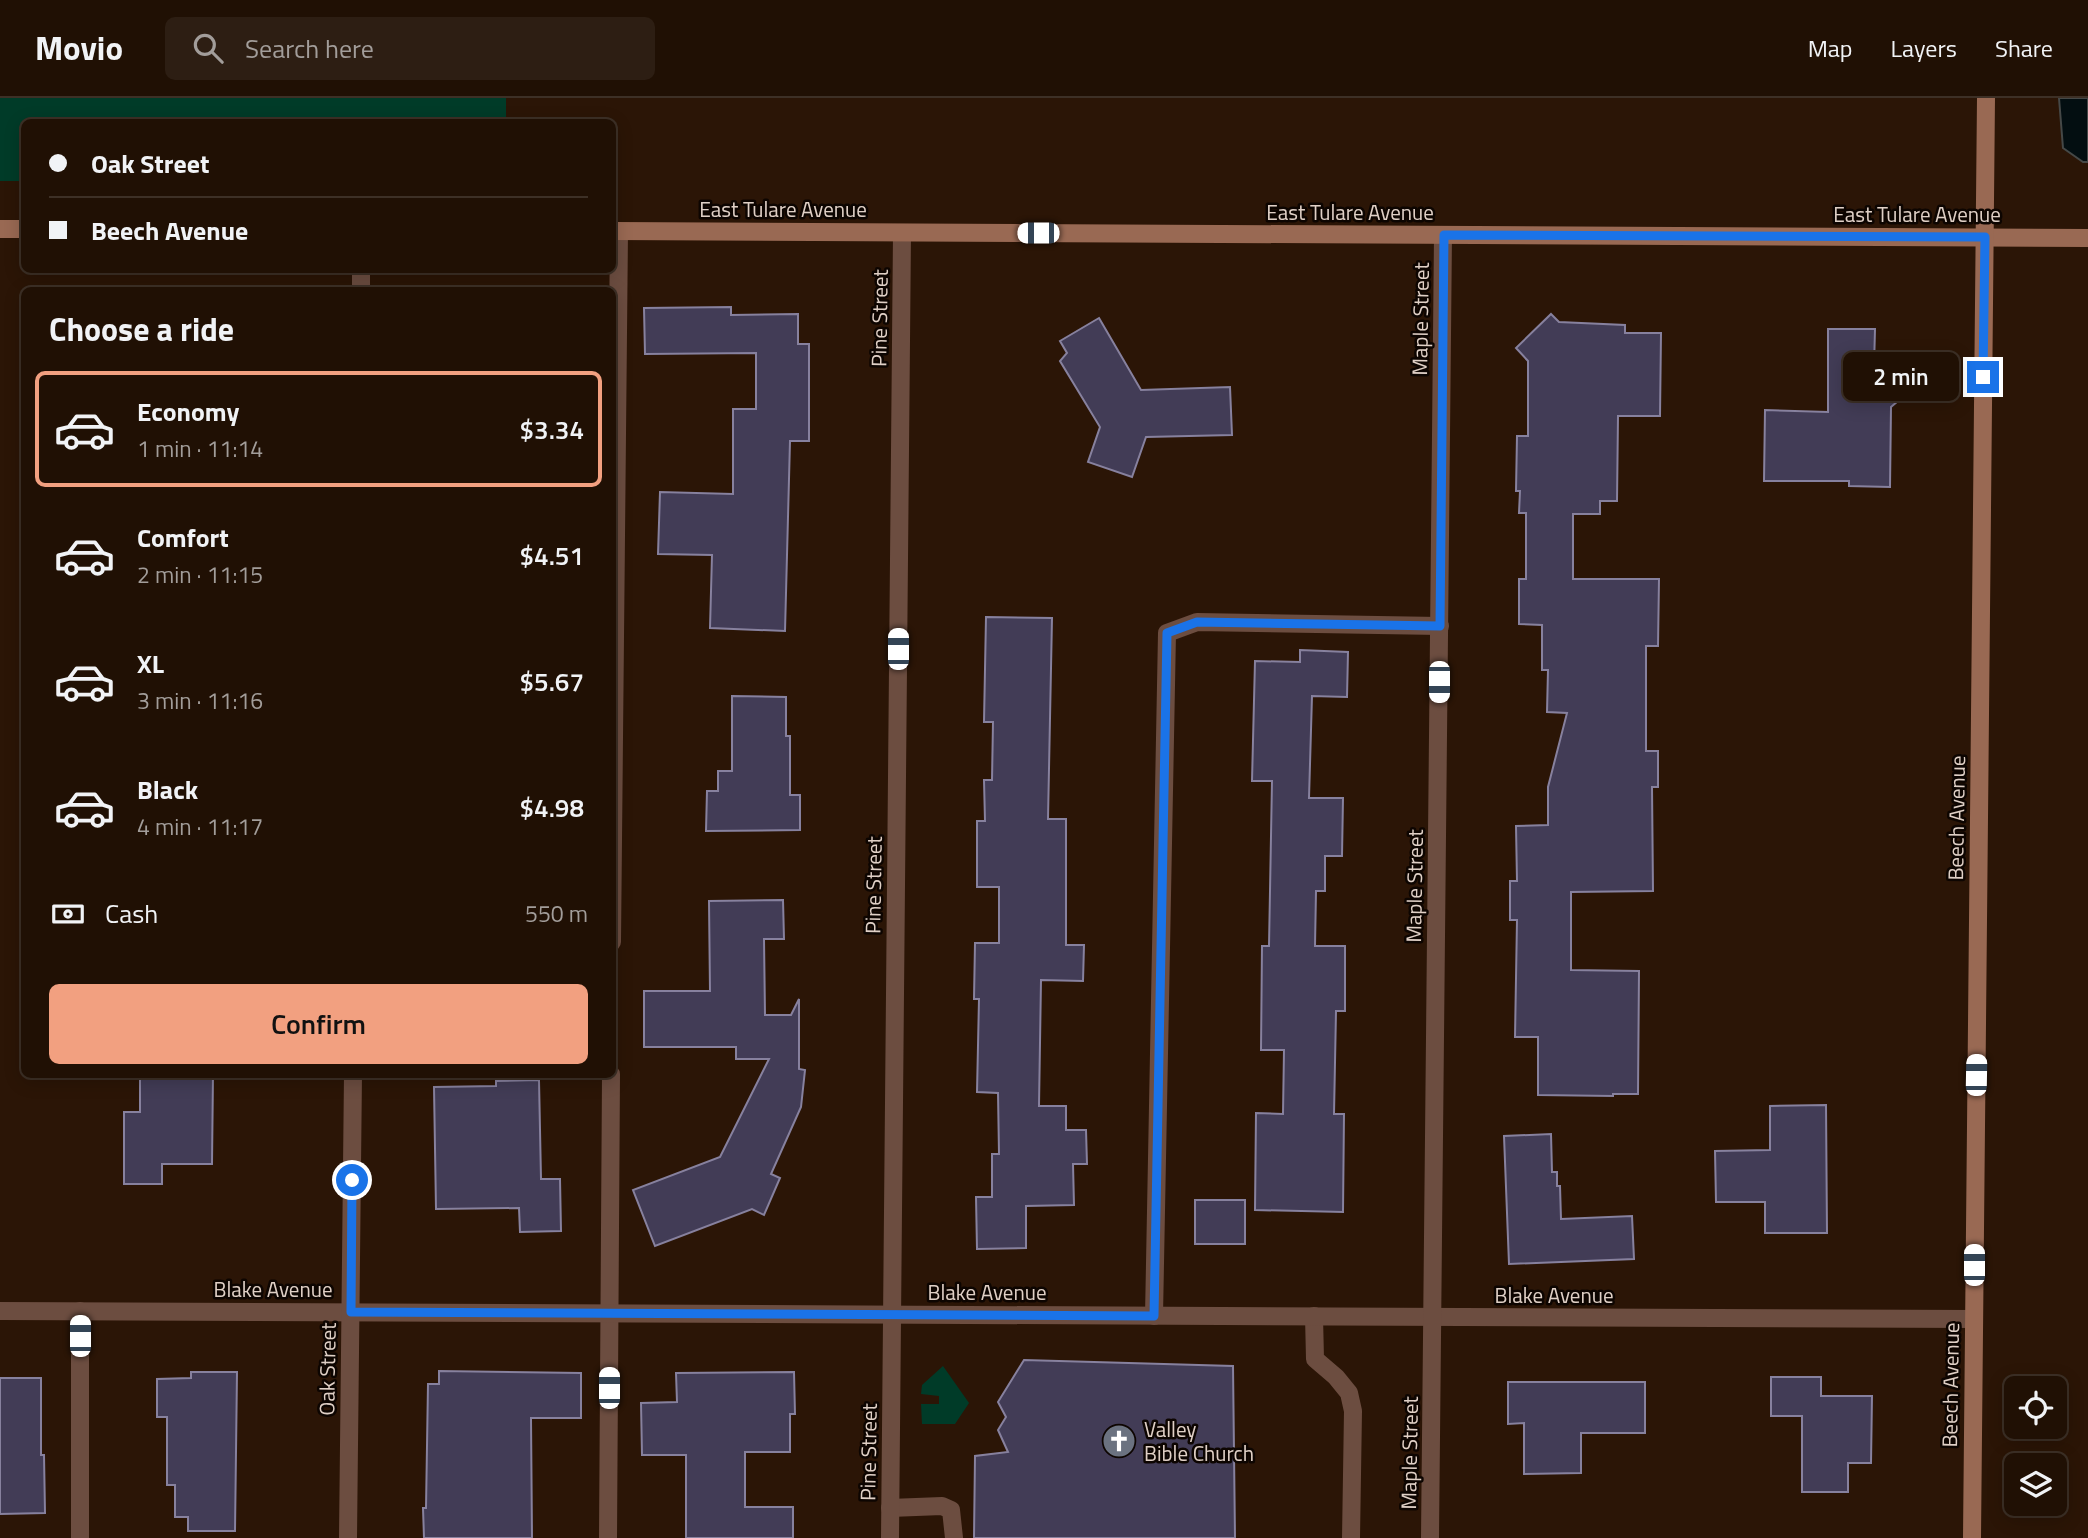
<!DOCTYPE html>
<html lang="en">
<head>
<meta charset="utf-8">
<style>
	body { margin:0; font-family:"Titillium Web",sans-serif; background:#2d1e13; color:#f1f3f6; height:100vh; display:flex; flex-direction:column; font-size:26px; white-space:nowrap }
	* { box-sizing:border-box; margin:0 }
	p { font-size:23px; color:#a29d9a }
	.icon { flex:none; width:38px; height:38px; fill:none; stroke:currentColor; stroke-width:2; stroke-linecap:round; stroke-linejoin:round }
	.map { position:relative; flex:1; overflow:hidden }
	.details { position:absolute; left:21px; top:189px; width:595px; height:791px; display:flex; flex-direction:column; background:#201004; border-radius:10px; box-shadow:0 4px 18px #0003,0 0 0 2px #3d3026 }
	.details>* { flex:none }
	.hud { position:absolute; left:21px; top:21px; width:595px; height:154px; border-radius:10px; box-shadow:0 4px 18px #0003,0 0 0 2px #3d3026; display:grid; align-content:center; height:154px; padding:0 28px; background:#201004 }
	.fabs { position:absolute; left:2004px; top:1278px; display:grid; gap:14px }
	.fabs a { display:grid; place-items:center; width:63px; height:63px; border-radius:10px; background:#201004; box-shadow:0 4px 18px #0003,0 0 0 2px #3d3026; font-size:35px }
	.end { position:absolute; width:32px; height:32px; margin:-16px; border:9px solid #1a73e8; background:#fff; box-shadow:0 0 0 4px #fff }
	.from { border-radius:50% }
	.bubble { position:absolute; height:49px; border-radius:10px; background:#201004; box-shadow:0 4px 18px #0003,0 0 0 2px #3d3026; font-size:23px; font-weight:600; line-height:49px; text-align:center }
	.car { position:absolute; width:21px; height:42px; margin:-21px -10px; border-radius:9px; box-shadow:0 0 5px 2px #0007; background:linear-gradient(#fff 24%,#345 0 40%,#fff 0 76%,#345 0 86%,#fff 0) }
	.hud b { display:flex; align-items:center; gap:24px; height:66px; font-size:26px }
	.hud b+b { border-top:2px solid #3d3026 }
	.hud i { width:18px; height:18px; background:#f1f3f6 }
	ul { padding:0; list-style:none }
	li { display:flex; align-items:center; gap:21px; height:116px; margin:0 14px 10px; padding:0 14px; border:4px solid transparent; border-radius:10px }
	li div { flex:1 }
	li b { display:block; font-size:26px }
	li em { font-style:normal; font-weight:600 }
	li.selected { border-color:#f2a080 }
	li>.icon { width:63px; height:63px; stroke-width:1.5 }
	h2 { padding:0 28px; font-size:32px; line-height:84px }
	.pay { display:flex; align-items:center; gap:18px; height:77px; padding:0 28px; font-size:26px }
	.pay p { margin-inline-start:auto }
	.cta { display:flex; gap:14px; margin-top:auto; padding:14px 28px }
	.cta a { flex:1; height:80px; border-radius:10px; background:#f2a080; color:#111; font-size:28px; font-weight:600; line-height:80px; text-align:center }
	header { display:flex; align-items:center; gap:42px; box-sizing:border-box; height:98px; padding:0 35px; background:#201004; border-bottom:2px solid #3d3026 }
	header strong { font-size:33px }
	nav { display:flex; gap:38px; margin-inline-start:auto; font-size:24px }
	.search { width:490px; height:63px; background:#2d1e13; display:flex; align-items:center; gap:18px; box-sizing:border-box; padding:0 24px; border-radius:10px; color:#a29d9a; font-size:26px }
	.map>svg:first-child { display:block }
</style>
</head>
<body>
<header>
<strong>Movio</strong>
<div class="search"><svg class="icon" aria-label="search" viewBox="0 0 24 24"><circle cx="10" cy="10" r="6"/><path d="M15 15l6 6"/></svg>Search here</div>
<nav><a>Map</a><a>Layers</a><a>Share</a></nav>
</header>
<div class="map">
<svg width="2088" height="1440" viewBox="0 0 2088 1440">
	<rect width="100%" height="100%" fill="#2b1506"/>
	<g fill="#003b28">
		<path d="M 0,0 L 506,0 L 506,24 L 24,24 L 24,83 L 0,83 Z"/>
		<path d="M 943,1268 L 969,1305 L 955,1326 L 922,1326 L 921,1306 L 939,1306 L 939,1298 L 921,1296 L 922,1287 Z"/>
	</g>
	<path fill="#030e11" stroke="#454847" stroke-width="2" d="M 2059,0 L 2088,0 L 2088,64 L 2083,64 L 2063,50 Z"/>
	<g fill="#423c56" stroke="#87819e" stroke-width="2">
		<path d="M 731,209 L 731,217 L 798,216 L 798,246 L 809,246 L 809,343 L 790,343 L 785,533 L 710,530 L 712,457 L 658,456 L 660,394 L 733,396 L 733,311 L 756,311 L 756,255 L 645,256 L 644,210 Z"/>
		<path d="M 1551,216 L 1559,224 L 1625,227 L 1625,235 L 1661,235 L 1660,318 L 1618,318 L 1617,403 L 1600,403 L 1600,416 L 1573,416 L 1573,481 L 1659,481 L 1658,548 L 1646,548 L 1646,653 L 1658,653 L 1658,689 L 1652,689 L 1653,793 L 1571,794 L 1571,872 L 1639,873 L 1638,996 L 1613,996 L 1613,998 L 1538,997 L 1538,939 L 1515,939 L 1517,822 L 1510,822 L 1510,783 L 1517,783 L 1516,728 L 1548,727 L 1548,689 L 1567,615 L 1547,614 L 1548,572 L 1542,572 L 1542,527 L 1519,526 L 1519,481 L 1526,481 L 1526,415 L 1519,415 L 1520,393 L 1516,393 L 1517,338 L 1528,338 L 1528,263 L 1516,250 Z"/>
		<path d="M 1099,220 L 1141,292 L 1230,289 L 1232,337 L 1146,339 L 1132,379 L 1088,364 L 1100,329 L 1060,263 L 1067,255 L 1060,243 Z"/>
		<path d="M 1828,231 L 1875,231 L 1874,269 L 1899,281 L 1898,303 L 1891,309 L 1890,389 L 1849,388 L 1849,383 L 1764,383 L 1765,312 L 1828,314 Z"/>
		<path d="M 986,519 L 1052,520 L 1048,721 L 1066,721 L 1066,847 L 1084,847 L 1083,883 L 1041,882 L 1039,1008 L 1066,1008 L 1066,1032 L 1086,1032 L 1087,1066 L 1073,1066 L 1074,1107 L 1026,1108 L 1026,1150 L 977,1151 L 976,1099 L 992,1099 L 992,1056 L 999,1056 L 998,995 L 977,994 L 979,901 L 974,901 L 975,845 L 999,845 L 999,789 L 977,789 L 977,723 L 985,723 L 984,682 L 992,682 L 993,624 L 984,624 Z"/>
		<path d="M 1300,552 L 1348,554 L 1347,599 L 1312,598 L 1309,700 L 1343,700 L 1342,758 L 1325,758 L 1325,793 L 1316,793 L 1315,848 L 1345,848 L 1345,913 L 1336,913 L 1334,1016 L 1344,1016 L 1343,1114 L 1255,1112 L 1256,1015 L 1283,1016 L 1284,952 L 1261,952 L 1262,848 L 1269,848 L 1272,683 L 1252,683 L 1255,563 L 1300,564 Z"/>
		<path d="M 732,598 L 786,599 L 786,638 L 790,638 L 790,697 L 800,697 L 800,732 L 706,733 L 707,693 L 718,693 L 718,673 L 732,673 Z"/>
		<path d="M 783,802 L 784,841 L 764,841 L 765,917 L 791,917 L 799,901 L 799,971 L 805,972 L 801,1009 L 771,1076 L 780,1080 L 764,1117 L 752,1111 L 655,1148 L 633,1092 L 720,1059 L 769,961 L 736,961 L 736,949 L 644,949 L 644,893 L 710,893 L 709,803 Z"/>
		<path d="M 140,976 L 213,976 L 212,1066 L 162,1066 L 162,1086 L 124,1086 L 124,1014 L 140,1014 Z"/>
		<path d="M 539,982 L 541,1081 L 560,1081 L 561,1133 L 520,1134 L 519,1110 L 436,1111 L 434,989 L 496,988 L 496,983 Z"/>
		<path d="M 1826,1007 L 1827,1135 L 1765,1135 L 1765,1104 L 1716,1104 L 1715,1053 L 1770,1052 L 1770,1008 Z"/>
		<path d="M 1551,1036 L 1552,1074 L 1557,1074 L 1557,1088 L 1560,1088 L 1561,1121 L 1632,1118 L 1634,1161 L 1509,1166 L 1504,1038 Z"/>
		<rect x="1195" y="1102" width="50" height="44"/>
		<path d="M 1024,1262 L 1233,1268 L 1235,1440 L 974,1440 L 975,1358 L 1008,1354 L 998,1332 L 1006,1319 L 998,1304 Z"/>
		<path d="M 439,1273 L 581,1275 L 581,1320 L 531,1320 L 532,1440 L 424,1440 L 423,1410 L 426,1410 L 428,1286 L 439,1286 Z"/>
		<path d="M 191,1274 L 237,1274 L 235,1433 L 188,1433 L 188,1419 L 175,1419 L 175,1387 L 167,1387 L 167,1319 L 157,1319 L 157,1281 L 191,1280 Z"/>
		<path d="M 794,1274 L 795,1316 L 790,1316 L 790,1354 L 745,1354 L 745,1409 L 793,1409 L 793,1440 L 686,1440 L 686,1357 L 642,1357 L 641,1305 L 677,1304 L 676,1275 Z"/>
		<path d="M 1771,1279 L 1821,1279 L 1821,1298 L 1872,1298 L 1871,1365 L 1848,1365 L 1848,1394 L 1802,1394 L 1802,1318 L 1771,1318 Z"/>
		<path d="M 0,1280 L 41,1280 L 41,1357 L 44,1357 L 45,1415 L 0,1416 Z"/>
		<path d="M 1508,1284 L 1645,1284 L 1645,1335 L 1581,1335 L 1581,1375 L 1524,1376 L 1524,1325 L 1508,1326 Z"/>
	</g>
	<g fill="none" stroke-linecap="round" stroke-linejoin="round">
		<g stroke="#6c4d40" stroke-width="18">
			<path d="M 612,844 L 619,133"/>
			<path d="M 1154,1218 L 1167,535 L 1197,524 L 1440,528"/>
			<path d="M 1314,1218 L 1315,1261 L 1336,1279 L 1349,1295 L 1353,1313 L 1351,1440"/>
			<path d="M 890,1410 L 942,1408 L 951,1412 L 954,1440"/>
			<path d="M 80,1440 L 80,1213"/>
			<path d="M 608,1440 L 611,976"/>
		</g>
		<g stroke="#6c4d40" stroke-width="18">
			<path d="M 361,192 L 361,172"/>
			<path d="M 0,1213 L 1974,1221"/>
			<path d="M 348,1440 L 353,976"/>
			<path d="M 890,1440 L 902,135"/>
			<path d="M 1430,1440 L 1443,137"/>
		</g>
		<g stroke="#996953" stroke-width="18">
			<path d="M 0,131 L 24,131"/>
			<path d="M 612,133 L 2088,140"/>
			<path d="M 1972,1440 L 1986,0"/>
		</g>
	</g>
	<g fill="none" stroke-linecap="round" stroke-linejoin="round">
		<path stroke="#1a73e8" stroke-width="9" d="M 352,1082 L 351,1214 L 1154,1218 L 1167,535 L 1197,524 L 1440,528 L 1444,137 L 1985,139 L 1983,279"/>
	</g>
	<defs>
		<symbol id="church-disc" viewBox="-11 -11 22 22"><circle r="9.5" fill="#6b7280" stroke="#0d0501"/><path d="M-1.2-6h2.4v3.5h3.3v2.4h-3.3V6h-2.4V-.1h-3.3v-2.4h3.3Z" fill="#fff"/></symbol>
	</defs>
	<g fill-rule="evenodd">
		<use href="#church-disc" x="1100" y="1324" width="38" height="38"/>
	</g>
	<g text-anchor="middle" dominant-baseline="central" stroke-width="5" stroke-linejoin="round" paint-order="stroke">
		<g font-size="21" fill="#e0d0c6" stroke="#0d0501">
			<text x="783" y="111">East Tulare Avenue</text>
			<text x="1350" y="114">East Tulare Avenue</text>
			<text x="1917" y="116">East Tulare Avenue</text>
			<text transform="translate(879 220) rotate(-89)">Pine Street</text>
			<text transform="translate(1420 221) rotate(-89)">Maple Street</text>
			<text transform="translate(1956 720) rotate(-89)">Beech Avenue</text>
			<text transform="translate(873 787) rotate(-89)">Pine Street</text>
			<text transform="translate(1414 788) rotate(-89)">Maple Street</text>
			<text x="273" y="1191">Blake Avenue</text>
			<text x="987" y="1194">Blake Avenue</text>
			<text x="1554" y="1197">Blake Avenue</text>
			<text transform="translate(327 1271) rotate(-89)">Oak Street</text>
			<text transform="translate(1950 1287) rotate(-89)">Beech Avenue</text>
			<text transform="translate(868 1354) rotate(-89)">Pine Street</text>
			<text transform="translate(1409 1355) rotate(-89)">Maple Street</text>
		</g>
		<g font-size="21" fill="#e0d0c6" stroke="#0d0501" text-anchor="start">
			<text x="1144" y="1331">Valley<tspan x="1144" dy="24">Bible Church</tspan></text>
		</g>
	</g>
</svg>
<div class="fabs">
<a><svg class="icon" aria-label="locate" viewBox="0 0 24 24"><circle cx="12" cy="12" r="6"/><path d="M12 2v4M12 18v4M2 12h4M18 12h4"/></svg></a>
<a><svg class="icon" aria-label="layers" viewBox="0 0 24 24"><path d="M12 4l9 5-9 5-9-5zM3 14l9 5 9-5"/></svg></a>
</div>
<i class="end from" style="left:352px;top:1082px"></i>
<i class="end" style="left:1983px;top:279px"></i>
<div class="bubble" style="left:1843px;top:254px;width:116px">2 min</div>
<i class="car" style="left:1038px;top:135px;rotate:270deg"></i>
<i class="car" style="left:898px;top:551px;rotate:0deg"></i>
<i class="car" style="left:1439px;top:584px;rotate:180deg"></i>
<i class="car" style="left:1976px;top:977px;rotate:1deg"></i>
<i class="car" style="left:1974px;top:1167px;rotate:0deg"></i>
<i class="car" style="left:80px;top:1238px;rotate:0deg"></i>
<i class="car" style="left:609px;top:1290px;rotate:0deg"></i>
<div class="hud">
<b><i class="from"></i>Oak Street</b>
<b><i></i>Beech Avenue</b>
</div>
<section class="details">
<h2>Choose a ride</h2>
<ul>
<li class="selected"><svg class="icon" aria-label="car" viewBox="0 0 24 24"><path d="M5 17H2v-5l4-1 3-4h7l3 4 3 1v5h-3M9 17h6M6 11h13"/><circle cx="7" cy="17" r="2"/><circle cx="17" cy="17" r="2"/></svg><div><b>Economy</b><p>1 min · 11:14</p></div><em>$3.34</em></li>
<li><svg class="icon" aria-label="car" viewBox="0 0 24 24"><path d="M5 17H2v-5l4-1 3-4h7l3 4 3 1v5h-3M9 17h6M6 11h13"/><circle cx="7" cy="17" r="2"/><circle cx="17" cy="17" r="2"/></svg><div><b>Comfort</b><p>2 min · 11:15</p></div><em>$4.51</em></li>
<li><svg class="icon" aria-label="car" viewBox="0 0 24 24"><path d="M5 17H2v-5l4-1 3-4h7l3 4 3 1v5h-3M9 17h6M6 11h13"/><circle cx="7" cy="17" r="2"/><circle cx="17" cy="17" r="2"/></svg><div><b>XL</b><p>3 min · 11:16</p></div><em>$5.67</em></li>
<li><svg class="icon" aria-label="car" viewBox="0 0 24 24"><path d="M5 17H2v-5l4-1 3-4h7l3 4 3 1v5h-3M9 17h6M6 11h13"/><circle cx="7" cy="17" r="2"/><circle cx="17" cy="17" r="2"/></svg><div><b>Black</b><p>4 min · 11:17</p></div><em>$4.98</em></li>
</ul>
<div class="pay"><svg class="icon" aria-label="cash" viewBox="0 0 24 24"><path d="M3 7h18v10H3z"/><circle cx="12" cy="12" r="2"/></svg>Cash<p>550 m</p></div>
<div class="cta"><a>Confirm</a></div>
</section>
</div>
</body>
</html>
